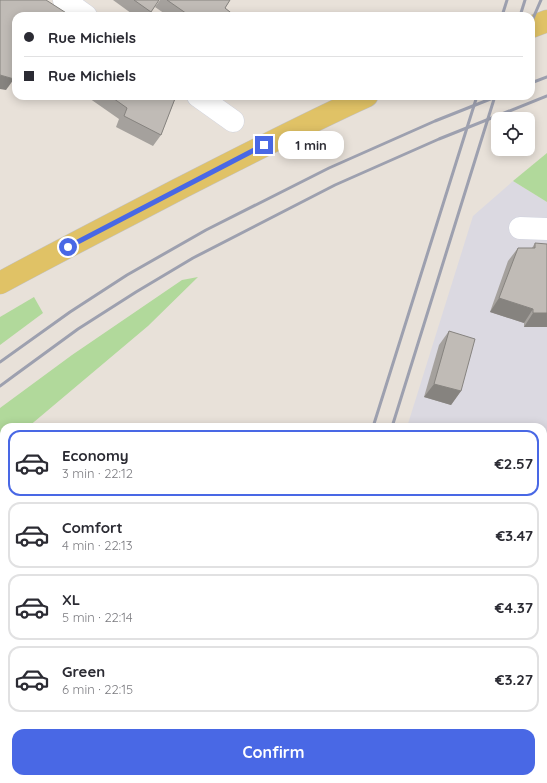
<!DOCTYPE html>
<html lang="en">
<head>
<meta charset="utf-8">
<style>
	body { margin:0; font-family:Quicksand,sans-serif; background:#f7f7f7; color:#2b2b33; height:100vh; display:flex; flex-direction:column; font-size:15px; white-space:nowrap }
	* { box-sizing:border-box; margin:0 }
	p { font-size:13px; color:#7c7c81 }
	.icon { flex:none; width:22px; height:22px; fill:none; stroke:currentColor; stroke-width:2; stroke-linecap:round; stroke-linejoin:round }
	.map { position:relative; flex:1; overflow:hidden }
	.side { position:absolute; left:0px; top:423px; width:547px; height:360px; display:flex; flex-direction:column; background:#fff; border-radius:12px 12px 0 0; box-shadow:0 2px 10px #0003 }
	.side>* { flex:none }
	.banner { position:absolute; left:12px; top:12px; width:523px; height:88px; border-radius:12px; box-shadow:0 2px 10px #0003; display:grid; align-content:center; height:88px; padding:0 12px; background:#fff }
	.buttons { position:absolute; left:491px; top:112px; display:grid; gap:8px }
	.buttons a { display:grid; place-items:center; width:44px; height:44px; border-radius:8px; background:#fff; box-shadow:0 2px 10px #0003; font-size:20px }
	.end { position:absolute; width:18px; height:18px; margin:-9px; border:5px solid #4968e5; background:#fff; box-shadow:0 0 0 2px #fff }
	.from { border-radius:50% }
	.bubble { position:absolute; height:28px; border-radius:12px; background:#fff; box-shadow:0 2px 10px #0003; font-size:13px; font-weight:700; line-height:28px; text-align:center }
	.banner b { display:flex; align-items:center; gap:14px; height:38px; font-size:15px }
	.banner b+b { border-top:1px solid #e1e1e2 }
	.banner i { width:10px; height:10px; background:#2b2b33 }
	ul { padding:7px 0 0; list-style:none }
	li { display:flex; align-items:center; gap:12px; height:66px; margin:0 8px 6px; padding:0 4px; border:2px solid #e1e1e2; border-radius:12px }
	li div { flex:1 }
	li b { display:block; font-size:15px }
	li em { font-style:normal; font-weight:700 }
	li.selected { border-color:#4968e5 }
	li>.icon { width:36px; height:36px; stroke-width:1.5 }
	.action { display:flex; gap:8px; margin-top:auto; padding:8px 12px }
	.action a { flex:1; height:46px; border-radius:12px; background:#4968e5; color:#fff; font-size:16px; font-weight:700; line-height:46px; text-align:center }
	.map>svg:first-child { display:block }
</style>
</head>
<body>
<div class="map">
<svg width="547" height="783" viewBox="0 0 547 783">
	<rect width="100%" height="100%" fill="#e8e1d9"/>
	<path fill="#dbd9e1" d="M 513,181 L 547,202 L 547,783 L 295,783 L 296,779 L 543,779 L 543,427 L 407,427 L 473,216 Z"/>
	<g fill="#b1d99b">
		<path d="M 547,153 L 547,202 L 513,181 Z"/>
		<path d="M 198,277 L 148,326 L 28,427 L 4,427 L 4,447 L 0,450 L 0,408 L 72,355 L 182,280 Z"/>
		<path d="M 34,297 L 43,313 L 0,345 L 0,317 Z"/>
	</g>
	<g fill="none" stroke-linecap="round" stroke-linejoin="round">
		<defs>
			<g id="minor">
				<path d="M 64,0 L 86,16"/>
				<path d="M 198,96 L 233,121"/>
				<path d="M 520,228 L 547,229"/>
			</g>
			<g id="major">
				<path d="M 531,27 L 547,21"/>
				<path d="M 0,283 C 59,251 118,221 177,190 C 240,158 303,125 367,96"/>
			</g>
		</defs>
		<use href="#minor" stroke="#cfd2de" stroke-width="23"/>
		<use href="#major" stroke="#c2c2c2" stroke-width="23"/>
		<use href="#minor" stroke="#fff" stroke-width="22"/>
		<use href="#major" stroke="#e0c266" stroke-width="22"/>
		<g stroke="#9da0af" stroke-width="3">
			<path d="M 502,16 L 507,0"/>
			<path d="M 520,16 L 525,0"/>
			<path d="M 531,23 L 541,0"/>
			<path d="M 531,83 L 547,77"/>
			<path d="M 0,362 L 70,312 L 127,275 L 206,230 L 329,168 L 435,121 L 498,96"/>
			<path d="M 0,386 L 15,375 L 78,329 L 136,292 L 193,258 L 335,185 L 439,139 L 547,96"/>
			<path d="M 373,427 L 477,96"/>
			<path d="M 392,427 L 495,96"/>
			<path d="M 262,783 L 263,779"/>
			<path d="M 281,783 L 282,779"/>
		</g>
	</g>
	<g fill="#a5a19d">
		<path d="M 113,0 L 159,0 L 148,16 L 135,16 Z"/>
		<path d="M 160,0 L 230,0 L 225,8 L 235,16 L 168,16 L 155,7 Z"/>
		<path d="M 86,96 L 176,96 L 161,135 L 153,146 L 116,127 L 119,119 Z"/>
		<path d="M 535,243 L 547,327 L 524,327 L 524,323 L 490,312 L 508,261 L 518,248 L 532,248 Z"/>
		<path d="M 449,331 L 461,391 L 451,405 L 424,397 L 439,345 Z"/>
		<path d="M 368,779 L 543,779 L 547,783 L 367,783 Z"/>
	</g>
	<g fill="#86837f">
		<path d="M 0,75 L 14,79 L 6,90 L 0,89 Z"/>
		<path d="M 499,298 L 533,309 L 524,323 L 490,312 Z"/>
		<path d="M 533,313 L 547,313 L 547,327 L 524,327 Z"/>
		<path d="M 434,384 L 461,391 L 451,405 L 424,397 Z"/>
	</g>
	<g fill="#c0bbb6" stroke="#86837f">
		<path d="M 0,0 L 46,0 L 71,16 L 16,16 L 16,75 L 14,79 L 0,75 Z"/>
		<path d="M 134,0 L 159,0 L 151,12 Z"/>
		<path d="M 167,0 L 230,0 L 225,8 L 235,16 L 190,16 Z"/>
		<path d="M 110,96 L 176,96 L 161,135 L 124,116 L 127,108 Z"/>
		<path d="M 535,243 L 547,244 L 547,313 L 533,313 L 533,309 L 499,298 L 518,248 L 535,248 Z"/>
		<path d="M 449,331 L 475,339 L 461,391 L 434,384 Z"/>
		<path d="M 543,538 L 547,539 L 547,783 L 372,783 L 373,779 L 543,779 Z"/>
	</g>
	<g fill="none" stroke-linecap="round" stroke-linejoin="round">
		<path stroke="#4968e5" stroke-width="5" d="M 68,247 L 264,145"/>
	</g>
</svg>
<div class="buttons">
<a><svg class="icon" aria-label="locate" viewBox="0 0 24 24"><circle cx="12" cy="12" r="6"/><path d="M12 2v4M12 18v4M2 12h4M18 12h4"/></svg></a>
</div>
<i class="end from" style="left:68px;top:247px"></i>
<i class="end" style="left:264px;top:145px"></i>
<div class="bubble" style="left:278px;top:131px;width:66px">1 min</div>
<div class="banner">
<b><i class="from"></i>Rue Michiels</b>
<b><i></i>Rue Michiels</b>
</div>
<section class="side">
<ul>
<li class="selected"><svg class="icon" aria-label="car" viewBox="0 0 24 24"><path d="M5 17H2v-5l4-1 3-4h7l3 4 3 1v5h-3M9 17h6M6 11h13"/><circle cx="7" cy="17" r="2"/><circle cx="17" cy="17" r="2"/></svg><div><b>Economy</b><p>3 min · 22:12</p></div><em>€2.57</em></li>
<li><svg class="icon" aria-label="car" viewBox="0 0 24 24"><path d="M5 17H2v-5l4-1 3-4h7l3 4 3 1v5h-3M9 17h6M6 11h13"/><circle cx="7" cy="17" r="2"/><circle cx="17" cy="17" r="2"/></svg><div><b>Comfort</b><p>4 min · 22:13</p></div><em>€3.47</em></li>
<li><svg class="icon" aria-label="car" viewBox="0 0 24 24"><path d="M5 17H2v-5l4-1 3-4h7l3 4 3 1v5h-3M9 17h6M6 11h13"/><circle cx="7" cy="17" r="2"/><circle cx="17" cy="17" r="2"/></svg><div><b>XL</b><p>5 min · 22:14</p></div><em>€4.37</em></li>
<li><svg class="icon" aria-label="car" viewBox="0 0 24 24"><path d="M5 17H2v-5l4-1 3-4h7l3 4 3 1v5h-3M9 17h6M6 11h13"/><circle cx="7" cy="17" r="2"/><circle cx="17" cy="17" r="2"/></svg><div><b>Green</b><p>6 min · 22:15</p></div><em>€3.27</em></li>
</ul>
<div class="action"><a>Confirm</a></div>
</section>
</div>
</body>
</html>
